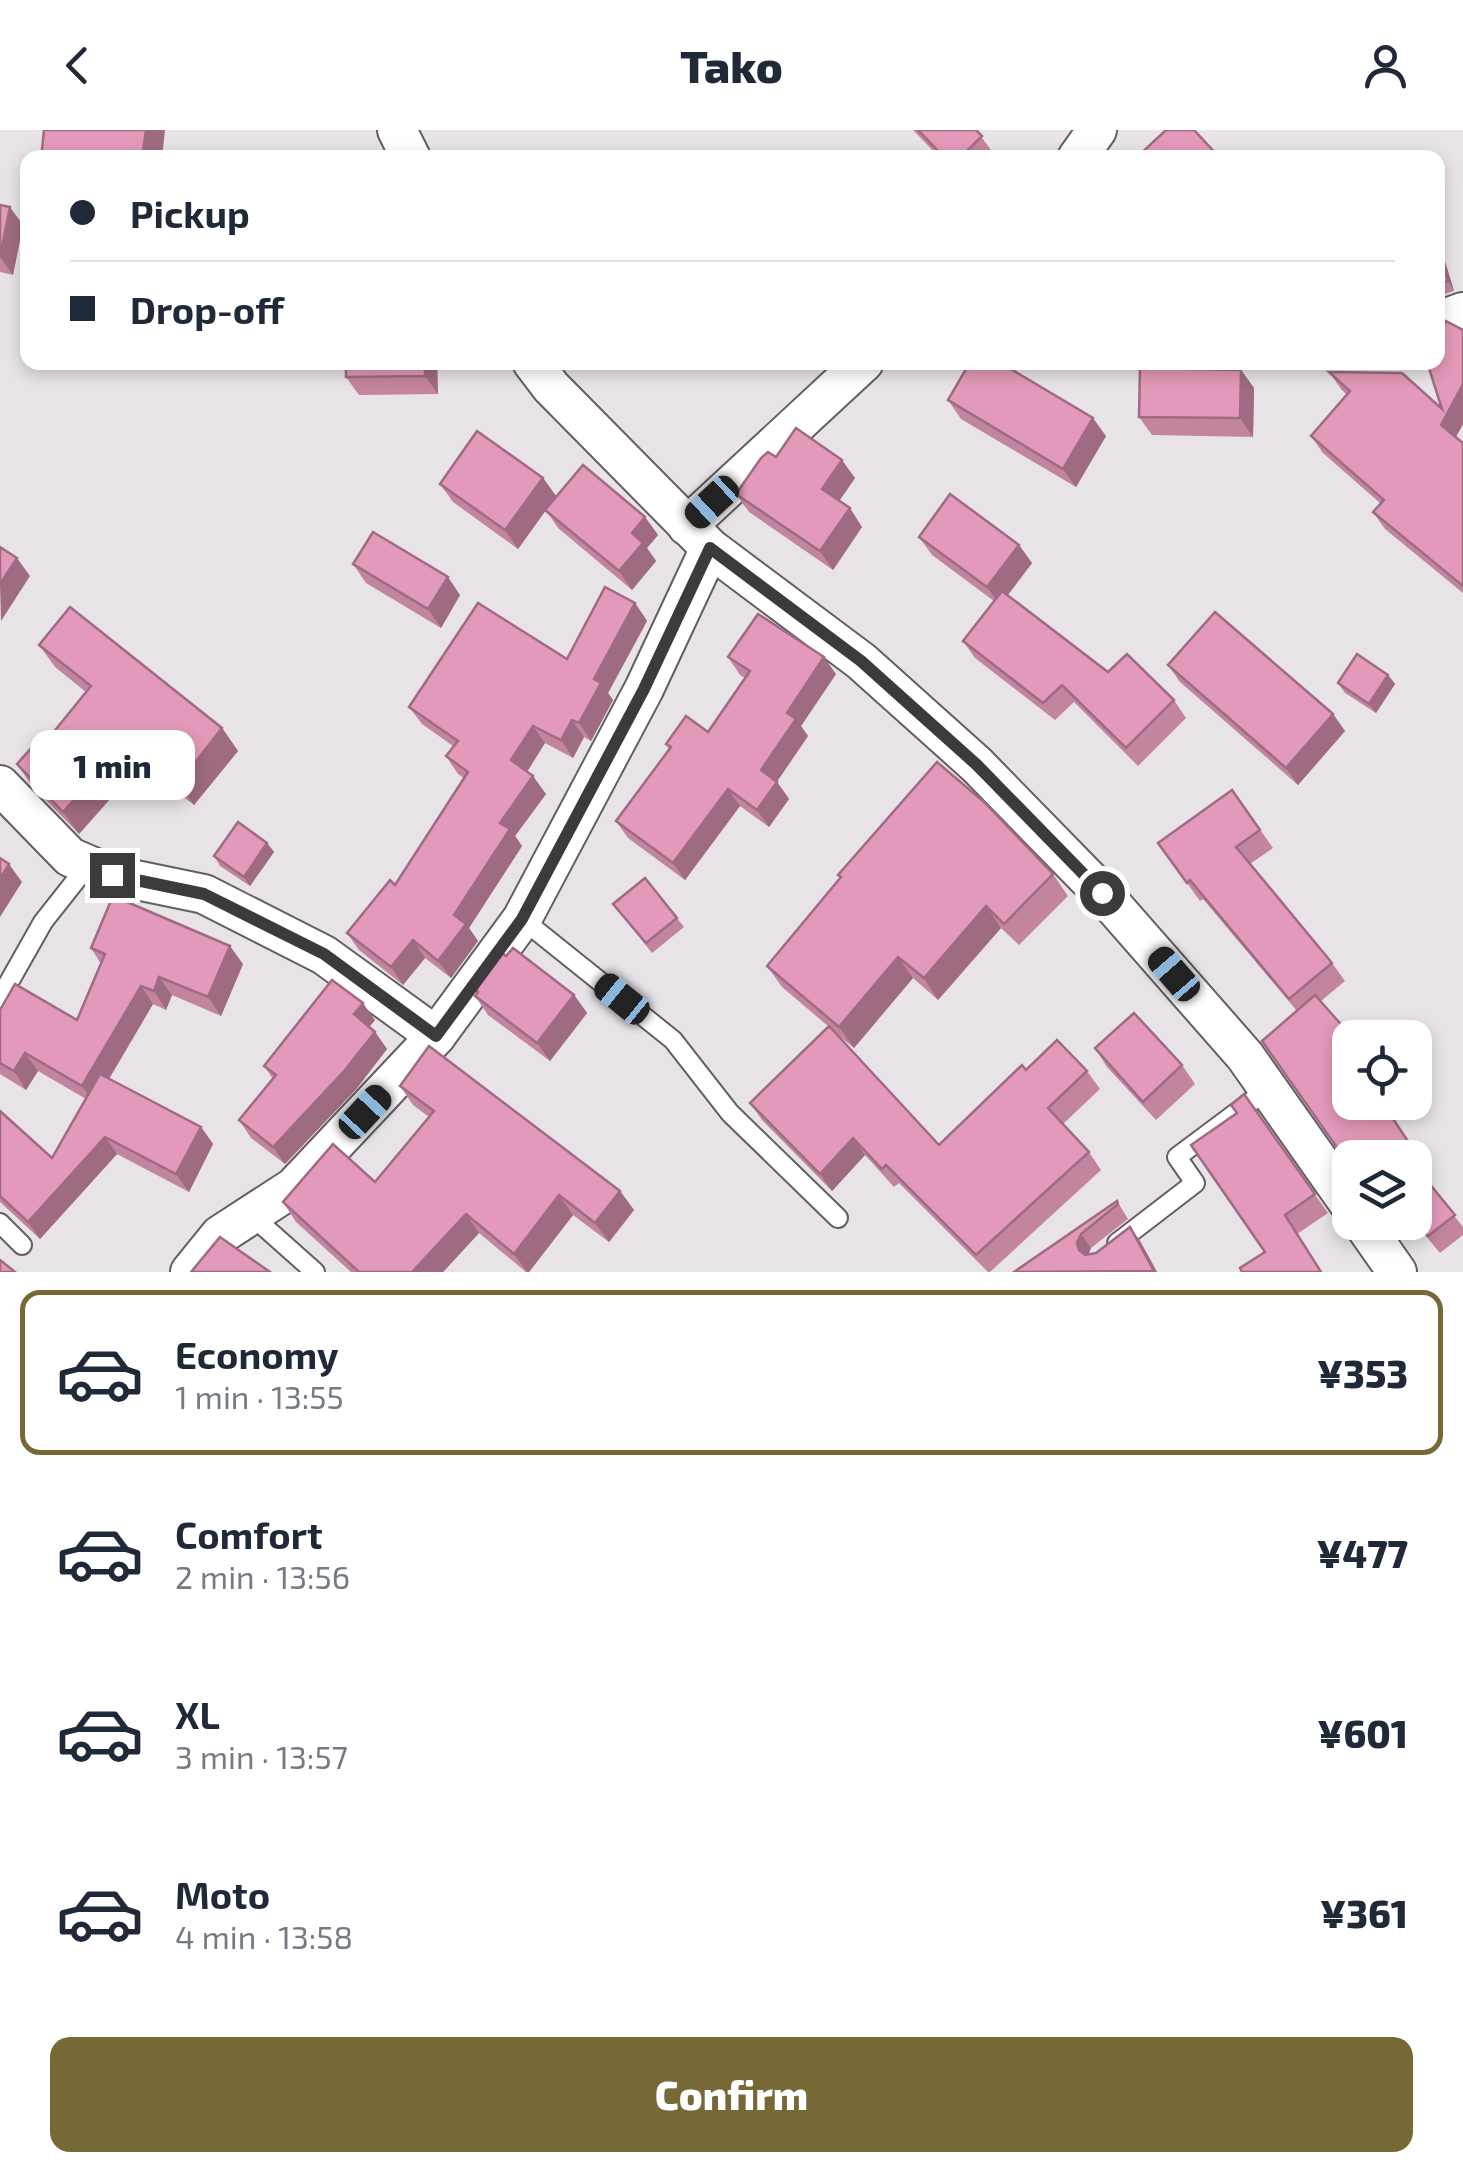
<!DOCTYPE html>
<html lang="en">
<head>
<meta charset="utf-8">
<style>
	body { margin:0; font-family:"Exo 2",sans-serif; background:#f2f2f3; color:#1f2937; height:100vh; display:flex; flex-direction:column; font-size:38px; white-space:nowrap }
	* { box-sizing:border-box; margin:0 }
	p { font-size:32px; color:#747a83 }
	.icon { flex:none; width:55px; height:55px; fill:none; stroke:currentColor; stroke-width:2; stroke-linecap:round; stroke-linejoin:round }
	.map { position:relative; height:1142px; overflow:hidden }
	.side { display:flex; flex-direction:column; background:#fff; flex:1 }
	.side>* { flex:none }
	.banner { position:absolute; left:20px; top:20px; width:1425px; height:220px; border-radius:20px; box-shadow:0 5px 15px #0003; display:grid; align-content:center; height:220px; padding:0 50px; background:#fff }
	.buttons { position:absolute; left:1332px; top:890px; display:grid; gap:20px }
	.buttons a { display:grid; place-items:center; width:100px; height:100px; border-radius:20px; background:#fff; box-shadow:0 5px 15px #0003; font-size:50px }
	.end { position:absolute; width:45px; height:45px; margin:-22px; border:12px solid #3c3a3c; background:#fff; box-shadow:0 0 0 5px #fff }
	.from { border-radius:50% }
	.bubble { position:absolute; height:70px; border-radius:20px; background:#fff; box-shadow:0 5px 15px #0003; font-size:32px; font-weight:800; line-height:70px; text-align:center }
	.car { position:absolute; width:30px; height:60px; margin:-30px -15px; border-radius:12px; box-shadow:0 0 8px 2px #0007; background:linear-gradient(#222 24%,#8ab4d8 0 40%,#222 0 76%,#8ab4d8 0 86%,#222 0) }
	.banner b { display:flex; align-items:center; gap:35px; height:95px; font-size:38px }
	.banner b+b { border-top:2px solid #e0e1e3 }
	.banner i { width:25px; height:25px; background:#1f2937 }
	ul { padding:18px 0 0; list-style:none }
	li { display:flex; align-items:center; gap:30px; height:165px; margin:0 20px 15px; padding:0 30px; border:5px solid transparent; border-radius:20px }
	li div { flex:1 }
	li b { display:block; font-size:38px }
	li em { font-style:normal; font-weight:800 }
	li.active { border-color:#776936 }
	li>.icon { width:90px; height:90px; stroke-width:1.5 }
	.button { display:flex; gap:20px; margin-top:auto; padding:20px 50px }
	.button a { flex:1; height:115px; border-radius:20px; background:#776936; color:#fff; font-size:40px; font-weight:800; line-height:115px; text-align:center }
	header { display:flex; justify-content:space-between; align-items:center; height:130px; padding:0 50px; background:#fff; font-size:45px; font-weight:800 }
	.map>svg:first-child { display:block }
</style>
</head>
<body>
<header><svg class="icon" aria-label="back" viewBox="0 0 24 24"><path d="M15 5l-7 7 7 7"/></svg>Tako<svg class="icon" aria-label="person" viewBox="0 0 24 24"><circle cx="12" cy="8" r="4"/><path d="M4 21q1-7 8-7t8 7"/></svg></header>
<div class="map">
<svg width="1463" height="1142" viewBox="0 0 1463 1142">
	<rect width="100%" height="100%" fill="#e8e3e7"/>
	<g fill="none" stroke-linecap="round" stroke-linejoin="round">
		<defs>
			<g id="lane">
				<path d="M 522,789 L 673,910 L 730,983 L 838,1088"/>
				<path d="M 0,868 L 43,792 L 88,735"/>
				<path d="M 251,1085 L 315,1142"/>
				<path d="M 0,1093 L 22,1115"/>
				<path d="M 1117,1113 L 1195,1053 L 1177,1027 L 1268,959"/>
			</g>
			<g id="street">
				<path d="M 397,0 L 411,28"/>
				<path d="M 1077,28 L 1097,0"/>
				<path d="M 1438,191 L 1463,182"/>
				<path d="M 532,232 L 551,257 L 710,418 L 861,531 L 977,635 L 1102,763 L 1245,926 L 1350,1075"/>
				<path d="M 687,396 L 864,232"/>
				<path d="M 0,655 L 70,727 L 112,745 L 204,764 L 324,825 L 436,906"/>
				<path d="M 1362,1092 L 1397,1142"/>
				<path d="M 190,1142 L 220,1105 L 294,1057 L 436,906 L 522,789 L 644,559 L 710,418"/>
			</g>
		</defs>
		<use href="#lane" stroke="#625e62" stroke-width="22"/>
		<use href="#street" stroke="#625e62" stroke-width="42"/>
		<use href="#lane" stroke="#fff" stroke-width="18"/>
		<use href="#street" stroke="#fff" stroke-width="38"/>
	</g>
	<g fill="#c3849f">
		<path d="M 913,0 L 976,0 L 994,24 L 991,28 L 940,28 Z"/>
		<path d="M 0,75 L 23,95 L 13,145 L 0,142 Z"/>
		<path d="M 1438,116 L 1442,122 L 1454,161 L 1438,166 Z"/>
		<path d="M 1463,200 L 1463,294 L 1456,307 L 1463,313 L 1463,463 L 1385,399 L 1373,382 L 1380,373 L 1323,323 L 1311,306 L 1347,265 L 1341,259 L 1329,242 L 1442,279 Z"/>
		<path d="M 437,232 L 438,264 L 359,265 L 346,247 Z"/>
		<path d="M 1241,240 L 1254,258 L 1253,307 L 1152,305 L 1139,287 Z"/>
		<path d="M 948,270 L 1106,306 L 1076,357 L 961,289 Z"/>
		<path d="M 776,327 L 855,348 L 839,371 L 862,397 L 833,440 L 749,382 L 736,364 Z"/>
		<path d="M 543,348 L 556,366 L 548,377 L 645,387 L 658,405 L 647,418 L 656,431 L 632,460 L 558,398 L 546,380 L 518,419 L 453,372 L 440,354 Z"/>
		<path d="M 919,407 L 1019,415 L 1032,433 L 1008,465 L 1108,542 L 1174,570 L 1186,588 L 1138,636 L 1074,572 L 1055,590 L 975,528 L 963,511 L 994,471 L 932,425 Z"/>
		<path d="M 353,434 L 460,465 L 441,498 L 366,453 Z"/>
		<path d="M 635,473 L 647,491 L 608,563 L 613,570 L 591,611 L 584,607 L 573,628 L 545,613 L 527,642 L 546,664 L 515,706 L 522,716 L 469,798 L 478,811 L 451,848 L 425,828 L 403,855 L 359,820 L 347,803 L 395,755 L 464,648 L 458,644 L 446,626 L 453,616 L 422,594 L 409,577 L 567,529 Z"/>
		<path d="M 39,515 L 222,598 L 238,621 L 194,675 L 141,634 L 79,704 L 32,656 L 17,634 L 48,609 L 86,562 L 55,537 Z"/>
		<path d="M 728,527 L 836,544 L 801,596 L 808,606 L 777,652 L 789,669 L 769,697 L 740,676 L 685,750 L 628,708 L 616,691 L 669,619 L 666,614 L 708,602 L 745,548 L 740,545 Z"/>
		<path d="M 1168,535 L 1333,584 L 1345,601 L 1298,655 L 1180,552 Z"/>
		<path d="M 1388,545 L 1395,554 L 1376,583 L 1345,563 L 1338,553 Z"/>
		<path d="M 1232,660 L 1273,718 L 1250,734 L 1332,833 L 1345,851 L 1321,871 L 1353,908 L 1350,908 L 1350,972 L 1382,972 L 1431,1046 L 1425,1049 L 1463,1097 L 1463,1105 L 1440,1123 L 1414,1092 L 1415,1028 L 1350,1028 L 1350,1036 L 1262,911 L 1297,881 L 1203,769 L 1200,771 L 1158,713 Z"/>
		<path d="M 267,713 L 274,722 L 250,756 L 220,736 L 214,726 Z"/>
		<path d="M 1053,744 L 1068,766 L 1019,815 L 1001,798 L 938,870 L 913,848 L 854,918 L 832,900 L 939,1015 L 1026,940 L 1087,941 L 1100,959 L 1063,994 L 1089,1022 L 1101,1040 L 990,1142 L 988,1142 L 899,1053 L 894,1057 L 865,1025 L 832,1061 L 762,990 L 750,973 L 828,896 L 782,857 L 767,836 Z"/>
		<path d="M 613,774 L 677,788 L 684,797 L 652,823 Z"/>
		<path d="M 91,818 L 243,834 L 221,886 L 172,865 L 166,880 L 153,874 L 109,949 L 201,997 L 213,1014 L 189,1062 L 117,1024 L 40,1109 L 0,1072 L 0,981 L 52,1028 L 86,969 L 38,941 L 26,960 L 0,944 L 0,880 L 77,890 L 101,834 Z"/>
		<path d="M 506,826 L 574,865 L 587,883 L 550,931 L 488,885 L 475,866 L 477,864 L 473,858 Z"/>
		<path d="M 375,890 L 369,897 L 375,902 L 387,919 L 357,958 L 285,1034 L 251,1008 L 239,990 L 273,949 L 264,936 Z"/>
		<path d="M 1095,918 L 1182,935 L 1195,954 L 1156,990 L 1107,937 Z"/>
		<path d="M 400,956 L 620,1061 L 634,1080 L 609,1112 L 573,1085 L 529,1142 L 526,1142 L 479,1103 L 443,1142 L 351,1142 L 296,1092 L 283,1072 L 375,1052 L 429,987 L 413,975 Z"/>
		<path d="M 1244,964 L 1328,1083 L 1297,1104 L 1322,1142 L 1242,1142 L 1265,1122 L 1237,984 Z"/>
		<path d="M 1117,1071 L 1128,1089 L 1091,1118 L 1088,1124 L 1096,1123 L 1130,1097 L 1140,1111 L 1157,1142 L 1014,1142 Z"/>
	</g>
	<g fill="#9f6b82">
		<path d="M 146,0 L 165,0 L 162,28 L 142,28 Z"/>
		<path d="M 10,77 L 23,95 L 13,145 L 0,127 Z"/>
		<path d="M 1438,116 L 1442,122 L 1454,161 L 1448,151 Z"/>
		<path d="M 425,232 L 437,232 L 438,264 L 425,246 Z"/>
		<path d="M 1241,240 L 1254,258 L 1253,307 L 1240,288 Z"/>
		<path d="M 1463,254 L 1463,294 L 1453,312 L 1441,295 Z"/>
		<path d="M 1093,288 L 1106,306 L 1076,357 L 1063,339 Z"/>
		<path d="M 842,330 L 855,348 L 835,377 L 822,359 Z"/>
		<path d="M 543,348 L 556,366 L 518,419 L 505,400 Z"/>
		<path d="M 850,378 L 862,397 L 833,440 L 820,421 Z"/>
		<path d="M 645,387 L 658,405 L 647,418 L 656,431 L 632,460 L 619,441 L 632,403 Z"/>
		<path d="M 1019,415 L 1032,433 L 1000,475 L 987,457 Z"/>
		<path d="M 17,428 L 30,446 L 1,491 L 0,454 Z"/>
		<path d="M 448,447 L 460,465 L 441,498 L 428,479 Z"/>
		<path d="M 635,473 L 647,491 L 608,563 L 613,570 L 591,611 L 579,593 L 594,549 Z"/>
		<path d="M 824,527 L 836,544 L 801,596 L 808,606 L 773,657 L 761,640 L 787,583 Z"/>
		<path d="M 1388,545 L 1395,554 L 1376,583 L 1369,574 Z"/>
		<path d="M 1333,584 L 1345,601 L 1298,655 L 1286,638 Z"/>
		<path d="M 572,590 L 584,607 L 573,628 L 561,610 Z"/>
		<path d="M 533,596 L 545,613 L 523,648 L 511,630 Z"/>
		<path d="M 222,598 L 238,621 L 194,675 L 179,653 Z"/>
		<path d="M 126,611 L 141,634 L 79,704 L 63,682 Z"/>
		<path d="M 533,646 L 546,664 L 515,706 L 522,716 L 469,798 L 478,811 L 451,848 L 438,831 L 454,785 L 500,693 Z"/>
		<path d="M 777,652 L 789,669 L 769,697 L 757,680 Z"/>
		<path d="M 728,659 L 740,676 L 685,750 L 673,733 Z"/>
		<path d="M 267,713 L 274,722 L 250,756 L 244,747 Z"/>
		<path d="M 9,734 L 22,752 L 0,787 L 0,749 Z"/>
		<path d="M 986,776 L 1001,798 L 938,870 L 924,848 Z"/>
		<path d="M 413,810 L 425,828 L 403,855 L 391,837 Z"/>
		<path d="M 230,816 L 243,834 L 221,886 L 208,867 Z"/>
		<path d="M 898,827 L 913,848 L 854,918 L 839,897 Z"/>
		<path d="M 159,847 L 172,865 L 166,880 L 154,861 Z"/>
		<path d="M 141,856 L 153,874 L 94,974 L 82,956 Z"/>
		<path d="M 574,865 L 587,883 L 550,931 L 537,913 Z"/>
		<path d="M 363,873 L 375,890 L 366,901 L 354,884 Z"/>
		<path d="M 375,902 L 387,919 L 357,958 L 285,1034 L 273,1017 Z"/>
		<path d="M 25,923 L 38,941 L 26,960 L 14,941 Z"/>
		<path d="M 201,997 L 213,1014 L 189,1062 L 176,1044 Z"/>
		<path d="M 105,1007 L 117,1024 L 40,1109 L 28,1092 Z"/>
		<path d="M 853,1008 L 865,1025 L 832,1061 L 820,1044 Z"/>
		<path d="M 620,1061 L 634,1080 L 609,1112 L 595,1093 Z"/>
		<path d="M 559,1065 L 573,1085 L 529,1142 L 527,1142 L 514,1124 Z"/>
		<path d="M 466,1084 L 479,1103 L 443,1142 L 412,1142 Z"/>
		<path d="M 1130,1097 L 1140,1111 L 1157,1142 L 1154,1141 Z"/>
		<path d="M 1081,1104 L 1091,1118 L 1087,1128 L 1079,1120 L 1077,1113 Z"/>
	</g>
	<g fill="#e399b9" stroke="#9f6b82" stroke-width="2.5">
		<path d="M 44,0 L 146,0 L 142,28 L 41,28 Z"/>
		<path d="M 918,0 L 976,0 L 982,6 L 960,28 L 945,28 Z"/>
		<path d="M 1166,0 L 1194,0 L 1220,28 L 1136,28 Z"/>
		<path d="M 0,75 L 10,77 L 0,127 Z"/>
		<path d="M 1438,120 L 1448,151 L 1438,155 Z"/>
		<path d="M 1446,191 L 1463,200 L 1463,254 L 1441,295 L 1463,313 L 1463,456 L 1373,382 L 1384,370 L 1311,306 L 1350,261 L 1329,242 L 1402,243 L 1442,279 L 1427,232 L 1438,232 L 1438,207 Z"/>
		<path d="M 346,232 L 425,232 L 425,246 L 346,247 Z"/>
		<path d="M 970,232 L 999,232 L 1093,288 L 1063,339 L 948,270 Z"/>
		<path d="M 1140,238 L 1241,240 L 1240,288 L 1139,287 Z"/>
		<path d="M 796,298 L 842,330 L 822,359 L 850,378 L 820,421 L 736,364 L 761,328 L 768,322 L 776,327 Z"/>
		<path d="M 477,301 L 543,348 L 505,400 L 440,354 Z"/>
		<path d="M 583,335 L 645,387 L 632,403 L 643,413 L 619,441 L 545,380 Z"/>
		<path d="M 950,364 L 1019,415 L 987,457 L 919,407 Z"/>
		<path d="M 373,402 L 448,447 L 428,479 L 353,434 Z"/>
		<path d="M 0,417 L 17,428 L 0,454 Z"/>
		<path d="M 605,457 L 635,473 L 594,549 L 601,553 L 579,593 L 572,590 L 561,610 L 533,596 L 511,630 L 533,646 L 500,693 L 510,699 L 454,785 L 466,794 L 438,831 L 413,810 L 391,837 L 347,803 L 390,750 L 395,755 L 468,642 L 446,626 L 458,611 L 409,577 L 478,473 L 567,529 Z"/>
		<path d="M 1002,461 L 1108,542 L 1127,524 L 1174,570 L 1126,618 L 1062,555 L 1043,573 L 963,511 Z"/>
		<path d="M 70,477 L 222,598 L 179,653 L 126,611 L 63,682 L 17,634 L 43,605 L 48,609 L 91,556 L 39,515 Z"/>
		<path d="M 1215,482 L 1333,584 L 1286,638 L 1168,535 Z"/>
		<path d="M 758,484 L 824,527 L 787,583 L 796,589 L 761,640 L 777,652 L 757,680 L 728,659 L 673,733 L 616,691 L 671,617 L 666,614 L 686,586 L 708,602 L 750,541 L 728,527 Z"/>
		<path d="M 1357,524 L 1388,545 L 1369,574 L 1338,553 Z"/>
		<path d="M 937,632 L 984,672 L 1053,744 L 1004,794 L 986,776 L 924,848 L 898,827 L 839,897 L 767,836 L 841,747 L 838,745 Z"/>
		<path d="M 1232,660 L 1260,700 L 1236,717 L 1332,833 L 1289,869 L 1190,750 L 1187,753 L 1158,713 Z"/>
		<path d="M 238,692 L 267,713 L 244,747 L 214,726 Z"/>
		<path d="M 0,728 L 9,734 L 0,749 Z"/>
		<path d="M 645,748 L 677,788 L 646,813 L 613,774 Z"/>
		<path d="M 113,766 L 230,816 L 208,867 L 159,847 L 154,861 L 141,856 L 82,956 L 25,923 L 14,941 L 0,933 L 0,880 L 15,854 L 77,890 L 105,824 L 91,818 Z"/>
		<path d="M 513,818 L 574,865 L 537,913 L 475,866 L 478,862 L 473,858 L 500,821 L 506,826 Z"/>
		<path d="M 332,850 L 363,873 L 354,884 L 375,902 L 345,940 L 273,1017 L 239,990 L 276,945 L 264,936 Z"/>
		<path d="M 1315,865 L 1353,908 L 1350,908 L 1350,921 L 1349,922 L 1350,924 L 1350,972 L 1382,972 L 1419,1028 L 1415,1031 L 1415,1028 L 1350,1028 L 1350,1036 L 1262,911 Z"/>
		<path d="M 1134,883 L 1182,935 L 1143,972 L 1095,918 Z"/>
		<path d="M 829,896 L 939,1015 L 1022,935 L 1026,940 L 1057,910 L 1087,941 L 1048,978 L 1089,1022 L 976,1125 L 886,1035 L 882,1039 L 853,1008 L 820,1044 L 750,973 Z"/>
		<path d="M 429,916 L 620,1061 L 595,1093 L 559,1065 L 514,1124 L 466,1084 L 412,1142 L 359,1142 L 283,1072 L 333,1014 L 375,1052 L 434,981 L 400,956 Z"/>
		<path d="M 100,944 L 201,997 L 176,1044 L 105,1007 L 28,1092 L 0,1066 L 0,981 L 52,1028 Z"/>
		<path d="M 1244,964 L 1315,1064 L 1285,1085 L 1321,1142 L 1242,1142 L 1240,1138 L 1265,1122 L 1191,1015 L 1237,983 L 1231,975 Z"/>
		<path d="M 1415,1036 L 1455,1085 L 1428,1106 L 1415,1091 Z"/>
		<path d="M 1117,1071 L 1118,1074 L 1081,1104 L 1077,1113 L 1079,1120 L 1085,1125 L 1096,1123 L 1130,1097 L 1154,1141 L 1014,1142 Z"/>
		<path d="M 220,1107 L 270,1142 L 191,1142 Z"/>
		<path d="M 0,1130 L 15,1142 L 0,1142 Z"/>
	</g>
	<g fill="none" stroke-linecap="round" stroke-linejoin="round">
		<path stroke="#3c3a3c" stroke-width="12" d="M 112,745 L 204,764 L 324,824 L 436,906 L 522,789 L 644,559 L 710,418 L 861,531 L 977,635 L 1102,763"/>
	</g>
</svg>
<div class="buttons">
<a><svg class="icon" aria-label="locate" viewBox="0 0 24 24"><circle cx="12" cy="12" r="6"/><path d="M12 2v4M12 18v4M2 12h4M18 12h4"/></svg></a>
<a><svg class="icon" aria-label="layers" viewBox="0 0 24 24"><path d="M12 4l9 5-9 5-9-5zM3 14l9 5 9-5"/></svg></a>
</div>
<i class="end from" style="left:1102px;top:763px"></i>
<i class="end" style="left:112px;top:745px"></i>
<div class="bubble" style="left:30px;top:600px;width:165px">1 min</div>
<i class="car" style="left:712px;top:372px;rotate:227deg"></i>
<i class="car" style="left:1174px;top:844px;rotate:319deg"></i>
<i class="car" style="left:622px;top:869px;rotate:309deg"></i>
<i class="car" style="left:365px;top:982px;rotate:43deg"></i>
<div class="banner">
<b><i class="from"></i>Pickup</b>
<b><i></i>Drop-off</b>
</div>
</div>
<section class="side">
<ul>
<li class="active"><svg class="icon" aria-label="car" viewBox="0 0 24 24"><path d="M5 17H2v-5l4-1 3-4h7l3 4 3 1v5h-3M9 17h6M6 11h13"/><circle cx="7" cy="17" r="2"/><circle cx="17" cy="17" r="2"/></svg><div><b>Economy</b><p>1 min · 13:55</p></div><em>¥353</em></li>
<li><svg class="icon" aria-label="car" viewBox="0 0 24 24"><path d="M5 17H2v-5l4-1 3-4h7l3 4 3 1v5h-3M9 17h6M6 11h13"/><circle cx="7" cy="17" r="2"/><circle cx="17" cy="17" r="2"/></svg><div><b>Comfort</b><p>2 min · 13:56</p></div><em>¥477</em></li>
<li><svg class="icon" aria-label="car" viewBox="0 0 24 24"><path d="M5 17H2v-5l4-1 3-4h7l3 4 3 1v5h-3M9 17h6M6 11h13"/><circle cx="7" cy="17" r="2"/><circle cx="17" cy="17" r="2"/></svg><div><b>XL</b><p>3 min · 13:57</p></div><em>¥601</em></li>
<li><svg class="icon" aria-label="car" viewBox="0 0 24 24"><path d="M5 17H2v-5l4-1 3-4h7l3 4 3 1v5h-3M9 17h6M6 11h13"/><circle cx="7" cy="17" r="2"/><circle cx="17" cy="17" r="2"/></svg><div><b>Moto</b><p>4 min · 13:58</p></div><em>¥361</em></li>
</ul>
<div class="button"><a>Confirm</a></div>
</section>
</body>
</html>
